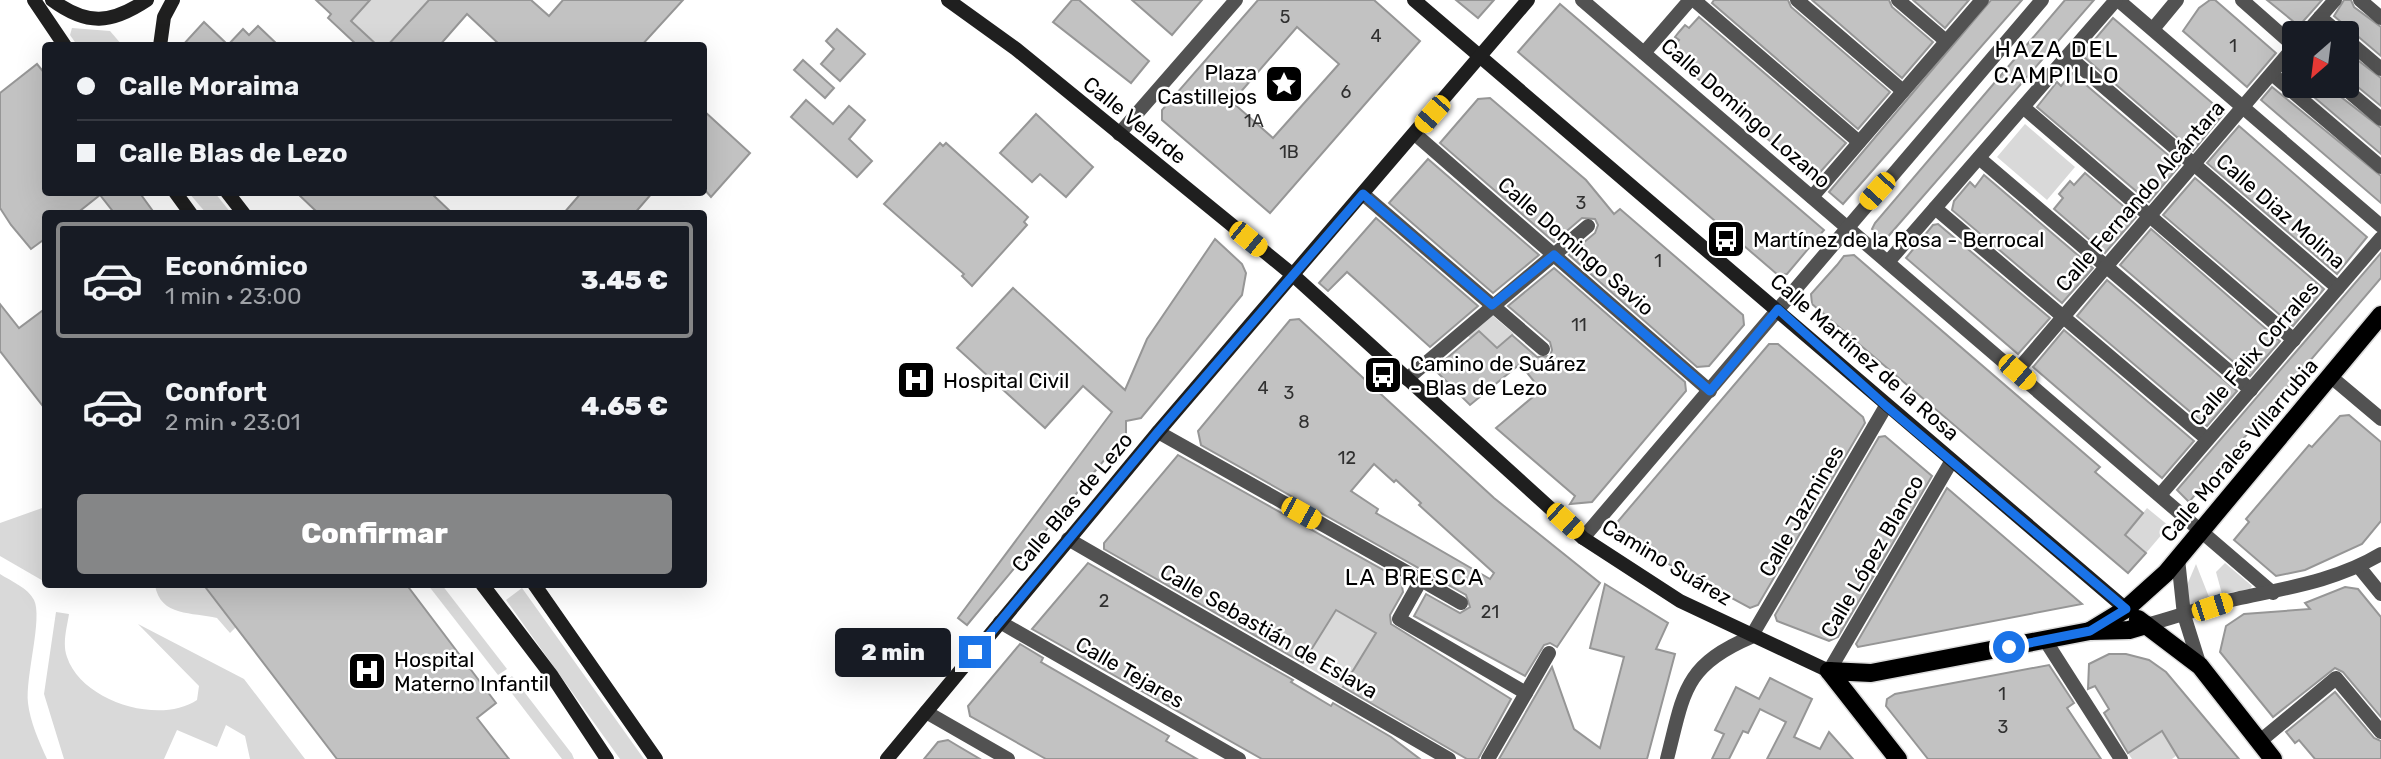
<!DOCTYPE html>
<html lang="es">
<head>
<meta charset="utf-8">
<style>
	body { margin:0; font-family:Rubik,sans-serif; background:#242831; color:#f1f3f6; height:100vh; display:flex; flex-direction:column; font-size:26px; white-space:nowrap }
	* { box-sizing:border-box; margin:0 }
	p { font-size:23px; color:#9ea1a6 }
	.icon { flex:none; width:38px; height:38px; fill:none; stroke:currentColor; stroke-width:2; stroke-linecap:round; stroke-linejoin:round }
	.map { position:relative; flex:1; overflow:hidden }
	.side { position:absolute; left:42px; top:210px; width:665px; height:378px; display:flex; flex-direction:column; background:#171b24; border-radius:7px; box-shadow:0 7px 28px #0002 }
	.side>* { flex:none }
	.top-card { position:absolute; left:42px; top:42px; width:665px; height:154px; border-radius:7px; box-shadow:0 7px 28px #0002; display:grid; align-content:center; height:154px; padding:0 35px; background:#171b24 }
	.needle { width:46px; rotate:208deg }
	.buttons { position:absolute; left:2282px; top:21px; display:grid; gap:14px }
	.buttons a { display:grid; place-items:center; width:77px; height:77px; border-radius:7px; background:#171b24; box-shadow:0 7px 28px #0002; font-size:35px }
	.end { position:absolute; width:32px; height:32px; margin:-16px; border:9px solid #1a73e8; background:#fff; box-shadow:0 0 0 4px #fff }
	.from { border-radius:50% }
	.bubble { position:absolute; height:49px; border-radius:7px; background:#171b24; box-shadow:0 7px 28px #0002; font-size:23px; font-weight:800; line-height:49px; text-align:center }
	.car { position:absolute; width:21px; height:42px; margin:-21px -10px; border-radius:9px; box-shadow:0 0 5px 2px #0007; background:linear-gradient(#f5c518 24%,#345 0 40%,#f5c518 0 76%,#345 0 86%,#f5c518 0) }
	.top-card b { display:flex; align-items:center; gap:24px; height:66px; font-size:26px }
	.top-card b+b { border-top:2px solid #363941 }
	.top-card i { width:18px; height:18px; background:#f1f3f6 }
	ul { padding:12px 0 0; list-style:none }
	li { display:flex; align-items:center; gap:21px; height:116px; margin:0 14px 10px; padding:0 21px; border:4px solid transparent; border-radius:7px }
	li div { flex:1 }
	li b { display:block; font-size:26px }
	li em { font-style:normal; font-weight:800 }
	li.on { border-color:#858687 }
	li>.icon { width:63px; height:63px; stroke-width:1.5 }
	.action { display:flex; gap:14px; margin-top:auto; padding:14px 35px }
	.action a { flex:1; height:80px; border-radius:7px; background:#858687; color:#fff; font-size:28px; font-weight:800; line-height:80px; text-align:center }
	.map>svg:first-child { display:block }
</style>
</head>
<body>
<div class="map">
<svg width="2381" height="759" viewBox="0 0 2381 759">
	<rect width="100%" height="100%" fill="#fff"/>
	<g fill="#d9d9d9">
		<path d="M 370,0 L 429,0 L 387,45 L 378,45 L 351,21 Z"/>
		<path d="M 72,28 L 110,31 L 122,45 L 77,45 L 70,35 Z"/>
		<path d="M 2025,124 L 2075,167 L 2047,200 L 1997,157 Z"/>
		<path d="M 189,193 L 215,193 L 231,213 L 206,213 Z"/>
		<path d="M 1492,315 L 1514,334 L 1497,348 L 1481,332 L 1473,341 L 1468,336 Z"/>
		<path d="M 45,507 L 46,507 L 45,582 L 0,556 L 0,523 Z"/>
		<path d="M 2147,508 L 2169,526 L 2146,553 L 2125,535 Z"/>
		<path d="M 2225,563 L 2252,586 L 2250,589 L 2222,594 L 2216,572 Z"/>
		<path d="M 2196,564 L 2209,597 L 2192,606 L 2189,605 L 2187,585 Z"/>
		<path d="M 0,574 C 11,581 28,588 34,600 C 43,618 25,677 28,703 C 30,721 39,742 47,759 L 0,759 Z"/>
		<path d="M 155,585 L 190,585 L 193,588 L 203,585 L 236,627 L 230,633 L 217,618 C 193,612 160,617 155,585 Z"/>
		<path d="M 428,585 L 442,585 L 507,669 L 498,675 Z"/>
		<path d="M 522,588 L 644,759 L 620,759 L 506,600 Z"/>
		<path d="M 1336,610 L 1376,633 L 1342,688 L 1303,664 Z"/>
		<path d="M 56,612 L 69,614 C 67,627 62,644 67,657 C 82,702 160,725 197,700 L 199,686 L 138,624 L 244,679 L 305,759 L 250,759 L 245,736 L 226,725 L 217,747 L 177,730 L 164,759 L 64,759 L 44,694 Z"/>
		<path d="M 512,676 L 572,754 L 574,759 L 562,759 L 504,683 Z"/>
		<path d="M 2162,732 L 2177,755 L 2172,759 L 2132,759 L 2128,753 Z"/>
	</g>
	<g fill="#c2c2c2" stroke="#969696" stroke-width="2" fill-rule="evenodd">
		<path d="M 316,0 L 370,0 L 351,21 L 378,46 L 358,46 L 328,18 L 331,14 Z"/>
		<path d="M 429,0 L 531,0 L 549,16 L 563,0 L 683,0 L 641,46 L 501,46 L 467,14 L 439,46 L 387,46 Z"/>
		<path d="M 1072,0 L 1079,0 L 1149,61 L 1131,83 L 1053,22 Z"/>
		<path d="M 1132,0 L 1202,0 L 1172,35 Z"/>
		<path d="M 1258,0 L 1374,0 L 1420,41 L 1270,213 L 1162,120 L 1162,110 ZM 1297,27 L 1339,64 L 1273,138 L 1232,102 Z"/>
		<path d="M 1456,0 L 1494,0 L 1478,18 Z"/>
		<path d="M 1714,0 L 1788,0 L 1791,7 L 1890,92 L 1858,129 L 1712,3 Z"/>
		<path d="M 1812,0 L 1889,0 L 1892,7 L 1933,42 L 1902,78 Z"/>
		<path d="M 1913,0 L 1969,0 L 1945,28 Z"/>
		<path d="M 1991,0 L 2022,0 L 1843,204 L 1829,192 Z"/>
		<path d="M 2065,0 L 2094,0 L 1885,240 L 1872,229 L 1875,223 Z"/>
		<path d="M 2210,0 L 2215,0 L 2276,53 L 2247,87 L 2183,31 L 2199,8 Z"/>
		<path d="M 2267,0 L 2322,0 L 2299,26 Z"/>
		<path d="M 2344,0 L 2351,0 L 2354,7 L 2381,27 L 2381,56 L 2334,16 Z"/>
		<path d="M 1560,4 L 1824,230 L 1787,274 L 1778,275 L 1518,52 Z"/>
		<path d="M 1699,17 L 1846,143 L 1814,179 L 1668,53 L 1679,40 L 1675,37 L 1679,32 L 1685,25 L 1689,28 Z"/>
		<path d="M 2113,18 L 2224,113 L 2193,151 L 2084,57 L 2084,52 Z"/>
		<path d="M 204,22 L 228,45 L 243,29 L 249,35 L 258,26 L 279,46 L 182,46 Z"/>
		<path d="M 837,29 L 865,54 L 840,81 L 821,64 L 834,49 L 826,41 Z"/>
		<path d="M 2347,52 L 2381,78 L 2381,106 L 2347,78 Z"/>
		<path d="M 803,60 L 834,88 L 825,98 L 794,70 Z"/>
		<path d="M 37,64 L 46,75 L 46,192 L 139,192 L 155,214 L 115,214 L 100,195 L 76,214 L 46,214 L 46,238 L 31,249 L 11,225 L 0,208 L 0,93 Z"/>
		<path d="M 2072,73 L 2180,165 L 2149,202 L 2037,107 L 2057,82 L 2061,86 Z"/>
		<path d="M 2301,86 L 2333,86 L 2336,93 L 2381,128 L 2381,154 Z"/>
		<path d="M 2272,87 L 2381,176 L 2381,203 L 2261,100 Z"/>
		<path d="M 1490,98 L 1586,180 L 1614,214 L 1620,209 L 1743,315 L 1744,325 L 1709,366 L 1697,367 L 1569,255 L 1595,233 L 1598,225 L 1595,219 L 1582,218 L 1554,242 L 1440,143 L 1478,99 Z"/>
		<path d="M 806,100 L 833,124 L 849,106 L 865,120 L 849,139 L 872,161 L 857,177 L 791,117 Z"/>
		<path d="M 704,111 L 750,153 L 711,197 L 704,189 Z"/>
		<path d="M 1036,114 L 1093,167 L 1066,197 L 1040,174 L 1032,182 L 1000,153 Z"/>
		<path d="M 2239,126 L 2367,237 L 2337,274 L 2207,163 Z"/>
		<path d="M 940,143 L 943,146 L 946,143 L 1028,217 L 1024,222 L 1027,225 L 972,286 L 962,276 L 964,274 L 884,204 Z"/>
		<path d="M 1428,159 L 1539,255 L 1493,293 L 1389,203 Z"/>
		<path d="M 2085,173 L 2136,217 L 2105,253 L 2054,209 L 2063,198 L 2059,194 L 2070,181 L 2074,185 Z"/>
		<path d="M 1984,175 L 2093,268 L 2062,303 L 1952,210 L 1954,201 L 1970,182 L 1975,187 Z"/>
		<path d="M 2195,178 L 2324,289 L 2293,326 L 2163,215 Z"/>
		<path d="M 296,192 L 430,192 L 453,214 L 319,214 Z"/>
		<path d="M 582,192 L 653,192 L 634,214 L 563,214 Z"/>
		<path d="M 1376,218 L 1478,306 L 1430,347 L 1347,272 L 1328,291 L 1319,283 Z"/>
		<path d="M 1938,224 L 2050,318 L 2018,354 L 1906,258 L 1933,225 Z"/>
		<path d="M 2151,229 L 2280,341 L 2250,376 L 2120,265 Z"/>
		<path d="M 1215,239 L 1242,264 L 1246,273 L 1242,295 L 1141,418 L 1126,421 L 1126,434 L 967,625 L 958,618 L 1112,412 L 1083,386 L 1045,428 L 957,348 L 1013,288 L 1125,390 L 1147,339 Z"/>
		<path d="M 2381,253 L 2381,278 L 2189,502 L 2177,490 Z"/>
		<path d="M 1854,255 L 2100,467 L 2095,472 L 2143,513 L 2125,535 L 2146,553 L 2128,573 L 1812,304 L 1811,294 L 1837,265 L 1844,256 Z"/>
		<path d="M 1554,268 L 1685,382 L 1686,391 L 1592,502 L 1570,504 L 1575,496 L 1496,428 L 1541,390 L 1520,364 L 1470,405 L 1434,369 L 1479,331 L 1497,348 L 1512,335 L 1537,357 L 1550,356 L 1552,350 L 1550,342 L 1508,306 Z"/>
		<path d="M 2107,280 L 2237,391 L 2207,426 L 2077,316 Z"/>
		<path d="M 0,304 L 19,328 L 46,308 L 46,410 L 0,351 Z"/>
		<path d="M 1299,319 L 1494,498 L 1600,583 L 1557,647 L 1550,643 L 1544,645 L 1525,676 L 1414,616 L 1426,594 L 1460,613 L 1470,607 L 1466,595 L 1201,445 L 1198,431 L 1290,320 ZM 1374,464 L 1394,482 L 1396,480 L 1421,503 L 1419,505 L 1494,573 L 1490,579 L 1376,513 L 1378,509 L 1351,491 Z"/>
		<path d="M 2064,330 L 2194,441 L 2162,478 L 2033,367 Z"/>
		<path d="M 1769,344 L 1778,344 L 1863,417 L 1865,423 L 1758,605 L 1750,608 L 1661,560 L 1614,526 Z"/>
		<path d="M 2349,415 L 2381,442 L 2381,521 L 2362,544 L 2305,570 L 2276,576 L 2234,540 L 2249,522 L 2246,519 L 2309,445 L 2312,447 L 2340,416 Z"/>
		<path d="M 1885,436 L 1932,476 L 1838,637 L 1829,641 L 1777,621 L 1775,615 L 1879,437 Z"/>
		<path d="M 1178,455 L 1401,580 L 1403,592 L 1390,615 L 1391,624 L 1511,699 L 1478,759 L 1467,759 L 1343,687 L 1376,633 L 1336,610 L 1303,663 L 1104,549 L 1104,543 Z"/>
		<path d="M 1947,488 L 2082,604 L 1858,647 L 1856,644 Z"/>
		<path d="M 1088,563 L 1293,680 L 1291,682 L 1331,706 L 1333,703 L 1391,737 L 1420,759 L 1262,759 L 1032,629 Z"/>
		<path d="M 203,584 L 406,584 L 496,703 L 477,718 L 509,759 L 337,759 Z"/>
		<path d="M 1605,584 L 1668,623 L 1656,649 L 1675,654 L 1647,759 L 1499,759 L 1552,667 L 1574,729 L 1600,748 L 1624,657 L 1590,648 Z"/>
		<path d="M 2345,587 L 2358,589 L 2381,617 L 2381,717 L 2343,672 L 2335,668 L 2273,717 L 2220,652 L 2226,626 L 2244,614 L 2310,609 L 2305,603 Z"/>
		<path d="M 1020,644 L 1043,658 L 1041,662 L 1169,736 L 1166,741 L 1197,759 L 1046,759 L 970,716 L 968,706 Z"/>
		<path d="M 2109,654 L 2126,654 L 2149,660 L 2166,672 L 2239,759 L 2179,759 L 2162,731 L 2128,753 L 2104,713 L 2109,709 L 2095,686 L 2088,689 L 2089,664 Z"/>
		<path d="M 2049,665 L 2074,703 L 2067,708 L 2101,759 L 1928,759 L 1886,706 L 1887,699 L 1895,694 Z"/>
		<path d="M 1770,678 L 1812,699 L 1794,737 L 1820,749 L 1829,732 L 1853,759 L 1767,759 L 1786,722 L 1760,709 L 1748,733 L 1743,731 L 1729,759 L 1712,759 L 1724,734 L 1715,730 L 1736,687 L 1759,699 Z"/>
		<path d="M 2335,692 L 2374,738 L 2381,741 L 2381,759 L 2315,759 L 2299,740 L 2295,743 L 2286,732 Z"/>
		<path d="M 948,740 L 958,746 L 980,759 L 924,759 L 938,742 Z"/>
	</g>
	<g fill="none" stroke-linecap="round" stroke-linejoin="round">
		<defs>
			<g id="primary">
				<path d="M 2138,619 L 2200,666 L 2273,759"/>
				<path d="M 2090,631 L 2126,609 L 2166,573 L 2381,315"/>
				<path d="M 1829,671 L 1871,673 L 2090,631 L 2129,630 L 2146,625"/>
				<path d="M 1829,671 L 1898,759"/>
			</g>
		</defs>
		<use href="#primary" stroke="#dbdbdb" stroke-width="21"/>
		<g stroke="#525252" stroke-width="14">
			<path d="M 1582,0 L 2273,593"/>
			<path d="M 1694,0 L 1859,142"/>
			<path d="M 1797,0 L 1903,91"/>
			<path d="M 1898,0 L 1946,41"/>
			<path d="M 2118,0 L 2381,226"/>
			<path d="M 2242,0 L 2294,46"/>
			<path d="M 2360,0 L 2381,18"/>
			<path d="M 2320,17 L 2339,33"/>
			<path d="M 2153,29 L 2177,0"/>
			<path d="M 2306,33 L 2335,0"/>
			<path d="M 2347,40 L 2381,69"/>
			<path d="M 1644,53 L 1690,0"/>
			<path d="M 2068,56 L 2338,288"/>
			<path d="M 2272,74 L 2381,167"/>
			<path d="M 2342,86 L 2381,119"/>
			<path d="M 2023,107 L 2294,340"/>
			<path d="M 1119,134 L 1236,0"/>
			<path d="M 1415,134 L 1710,391"/>
			<path d="M 1979,158 L 2251,390"/>
			<path d="M 1363,194 L 1543,349"/>
			<path d="M 1812,197 L 1982,0"/>
			<path d="M 1935,208 L 2207,439"/>
			<path d="M 1888,262 L 2116,0"/>
			<path d="M 2016,372 L 2294,47"/>
			<path d="M 2330,376 L 2381,419"/>
			<path d="M 1407,379 L 1588,226"/>
			<path d="M 1158,432 L 1421,580 L 1399,619 L 1526,693"/>
			<path d="M 2160,495 L 2381,238"/>
			<path d="M 1583,538 L 2042,0"/>
			<path d="M 1068,539 L 1449,759"/>
			<path d="M 2178,559 L 2184,615 L 2200,666"/>
			<path d="M 2359,567 L 2381,594"/>
			<path d="M 1421,580 L 1461,603"/>
			<path d="M 1000,622 L 1239,759"/>
			<path d="M 2146,625 C 2176,617 2206,606 2236,599 C 2286,588 2336,581 2381,554"/>
			<path d="M 2045,640 L 2121,759"/>
			<path d="M 1829,671 L 1951,462"/>
			<path d="M 926,712 L 1008,759"/>
			<path d="M 2259,742 L 2336,678 L 2381,732"/>
			<path d="M 1488,759 L 1549,653"/>
			<path d="M 1667,759 C 1684,693 1683,666 1751,637 L 1886,406"/>
		</g>
		<g stroke="#1f1f1f" stroke-width="14">
			<path d="M 34,0 L 65,46"/>
			<path d="M 52,0 C 87,26 111,24 147,0"/>
			<path d="M 948,0 L 1016,49 L 1293,275 L 1583,538 L 1680,601 L 1829,671"/>
			<path d="M 1414,0 L 2126,609"/>
			<path d="M 160,46 L 164,17 L 173,0"/>
			<path d="M 175,192 L 191,214"/>
			<path d="M 227,192 L 244,214"/>
			<path d="M 482,584 L 552,676 L 607,759"/>
			<path d="M 534,584 L 656,759"/>
			<path d="M 887,759 L 1158,432 L 1528,0"/>
		</g>
		<use href="#primary" stroke="#000" stroke-width="18"/>
	</g>
	<g fill="none" stroke-linecap="round" stroke-linejoin="round">
		<path stroke="#1a73e8" stroke-width="9" d="M 975,652 L 1158,432 L 1363,194 L 1492,305 L 1554,255 L 1710,391 L 1778,309 L 1886,406 L 2126,609 L 2090,631 L 2009,647"/>
	</g>
	<defs>
		<symbol id="sight-square" viewBox="-11 -11 22 22"><rect x="-9" y="-9" width="18" height="18" rx="4" fill="#000" stroke="#fff"/><path d="M0-6L1.8-2.2L6-1.7L2.9 1.2L3.7 5.4L0 3.3L-3.7 5.4L-2.9 1.2L-6-1.7L-1.8-2.2Z" fill="#fff"/></symbol>
		<symbol id="bus-square" viewBox="-11 -11 22 22"><rect x="-9" y="-9" width="18" height="18" rx="4" fill="#000" stroke="#fff"/><path d="M-5-6H5V4H4V6H2V4H-2V6H-4V4H-5ZM-3.5-4V0h7V-4ZM-3.5 1.2v1.5H-2V1.2ZM2 1.2v1.5H3.5V1.2Z" fill="#fff"/></symbol>
		<symbol id="hospital-square" viewBox="-11 -11 22 22"><rect x="-9" y="-9" width="18" height="18" rx="4" fill="#000" stroke="#fff"/><path d="M-5-5h3v3.5h4V-5h3V5h-3V1.5h-4V5h-3Z" fill="#fff"/></symbol>
	</defs>
	<g fill-rule="evenodd">
		<use href="#sight-square" x="1262" y="62" width="44" height="44"/>
		<use href="#bus-square" x="1704" y="217" width="44" height="44"/>
		<use href="#bus-square" x="1361" y="353" width="44" height="44"/>
		<use href="#hospital-square" x="894" y="358" width="44" height="44"/>
		<use href="#hospital-square" x="345" y="649" width="44" height="44"/>
	</g>
	<g text-anchor="middle" dominant-baseline="central" stroke-width="5" stroke-linejoin="round" paint-order="stroke">
		<g font-size="18" fill="#303030">
			<text x="1285" y="17">5</text>
			<text x="1376" y="36">4</text>
			<text x="2233" y="46">1</text>
			<text x="1346" y="92">6</text>
			<text x="1254" y="121">1A</text>
			<text x="1289" y="152">1B</text>
			<text x="1581" y="203">3</text>
			<text x="1658" y="261">1</text>
			<text x="1579" y="325">11</text>
			<text x="1263" y="388">4</text>
			<text x="1289" y="393">3</text>
			<text x="1304" y="422">8</text>
			<text x="1347" y="458">12</text>
			<text x="1104" y="601">2</text>
			<text x="1490" y="612">21</text>
			<text x="2002" y="694">1</text>
			<text x="2003" y="727">3</text>
		</g>
		<g font-size="21" fill="#000" stroke="#fff" text-anchor="start">
			<text x="1257" y="72" text-anchor="end">Plaza<tspan x="1257" dy="24">Castillejos</tspan></text>
			<text x="1753" y="239">Martínez de la Rosa - Berrocal</text>
			<text x="1410" y="363">Camino de Suárez<tspan x="1410" dy="24">- Blas de Lezo</tspan></text>
			<text x="943" y="380">Hospital Civil</text>
			<text x="394" y="659">Hospital<tspan x="394" dy="24">Materno Infantil</tspan></text>
		</g>
		<g font-size="21" fill="#000" stroke="#fff">
			<text transform="translate(1746 113) rotate(41)">Calle Domingo Lozano</text>
			<text transform="translate(1135 120) rotate(39)">Calle Velarde</text>
			<text transform="translate(2140 196) rotate(-49)">Calle Fernando Alcántara</text>
			<text transform="translate(2281 211) rotate(41)">Calle Diaz Molina</text>
			<text transform="translate(1576 246) rotate(41)">Calle Domingo Savio</text>
			<text transform="translate(2254 353) rotate(-49)">Calle Félix Corrales</text>
			<text transform="translate(1865 357) rotate(41)">Calle Martínez de la Rosa</text>
			<text transform="translate(2239 450) rotate(-50)">Calle Morales Villarrubia</text>
			<text transform="translate(1072 502) rotate(-50)">Calle Blas de Lezo</text>
			<text transform="translate(1801 511) rotate(-60)">Calle Jazmines</text>
			<text transform="translate(1872 556) rotate(-60)">Calle López Blanco</text>
			<text transform="translate(1667 562) rotate(31)">Camino Suárez</text>
			<text transform="translate(1269 631) rotate(30)">Calle Sebastián de Eslava</text>
			<text transform="translate(1130 672) rotate(30)">Calle Tejares</text>
		</g>
		<g font-size="23" letter-spacing="2" fill="#000" stroke="#fff">
			<text x="2057" y="49">HAZA DEL<tspan x="2057" dy="26">CAMPILLO</tspan></text>
			<text x="1415" y="577">LA BRESCA</text>
		</g>
	</g>
</svg>
<div class="buttons">
<a><svg class="needle" viewBox="-14 -14 28 28"><path d="M0-13l5 13h-10z" fill="#e53935"/><path d="M0 13l5-13h-10z" fill="#9ea1a6"/></svg></a>
</div>
<i class="end from" style="left:2009px;top:647px"></i>
<i class="end" style="left:975px;top:652px"></i>
<div class="bubble" style="left:835px;top:628px;width:116px">2 min</div>
<i class="car" style="left:1432px;top:114px;rotate:221deg"></i>
<i class="car" style="left:1877px;top:191px;rotate:222deg"></i>
<i class="car" style="left:1248px;top:239px;rotate:129deg"></i>
<i class="car" style="left:2017px;top:372px;rotate:131deg"></i>
<i class="car" style="left:1301px;top:513px;rotate:119deg"></i>
<i class="car" style="left:1565px;top:521px;rotate:132deg"></i>
<i class="car" style="left:2212px;top:607px;rotate:72deg"></i>
<div class="top-card">
<b><i class="from"></i>Calle Moraima</b>
<b><i></i>Calle Blas de Lezo</b>
</div>
<section class="side">
<ul>
<li class="on"><svg class="icon" aria-label="car" viewBox="0 0 24 24"><path d="M5 17H2v-5l4-1 3-4h7l3 4 3 1v5h-3M9 17h6M6 11h13"/><circle cx="7" cy="17" r="2"/><circle cx="17" cy="17" r="2"/></svg><div><b>Económico</b><p>1 min · 23:00</p></div><em>3.45 €</em></li>
<li><svg class="icon" aria-label="car" viewBox="0 0 24 24"><path d="M5 17H2v-5l4-1 3-4h7l3 4 3 1v5h-3M9 17h6M6 11h13"/><circle cx="7" cy="17" r="2"/><circle cx="17" cy="17" r="2"/></svg><div><b>Confort</b><p>2 min · 23:01</p></div><em>4.65 €</em></li>
</ul>
<div class="action"><a>Confirmar</a></div>
</section>
</div>
</body>
</html>
